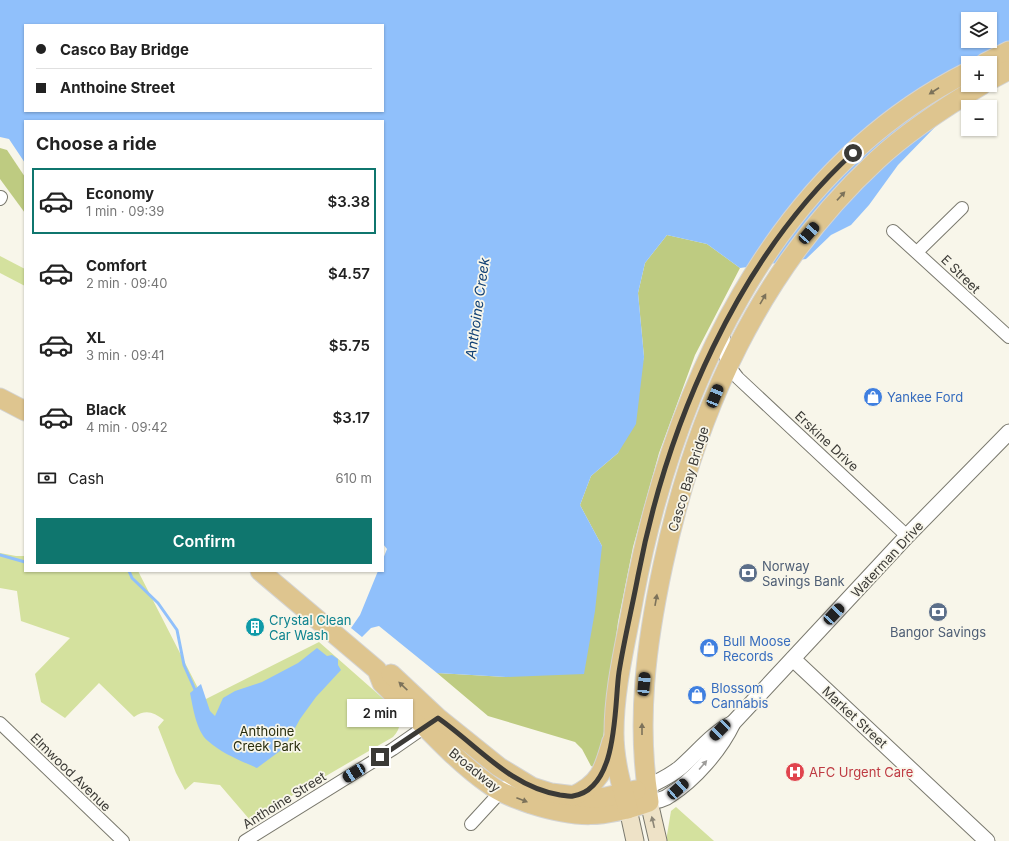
<!DOCTYPE html>
<html lang="en">
<head>
<meta charset="utf-8">
<style>
	body { margin:0; font-family:Inter,sans-serif; background:#f6f6f6; color:#222; height:100vh; display:flex; flex-direction:column; font-size:15px; white-space:nowrap }
	* { box-sizing:border-box; margin:0 }
	p { font-size:13px; color:#767676 }
	.icon { flex:none; width:22px; height:22px; fill:none; stroke:currentColor; stroke-width:2; stroke-linecap:round; stroke-linejoin:round }
	.map { position:relative; flex:1; overflow:hidden }
	.panel { position:absolute; left:24px; top:120px; width:360px; height:452px; display:flex; flex-direction:column; background:#fff; border-radius:0px; box-shadow:0 1px 3px #0004 }
	.panel>* { flex:none }
	.guide { position:absolute; left:24px; top:24px; width:360px; height:88px; border-radius:0px; box-shadow:0 1px 3px #0004; display:grid; align-content:center; height:88px; padding:0 12px; background:#fff }
	.tools { position:absolute; left:961px; top:12px; display:grid; gap:8px }
	.tools a { display:grid; place-items:center; width:36px; height:36px; border-radius:0px; background:#fff; box-shadow:0 1px 3px #0004; font-size:20px }
	.end { position:absolute; width:18px; height:18px; margin:-9px; border:5px solid #3b3a36; background:#fff; box-shadow:0 0 0 2px #fff }
	.from { border-radius:50% }
	.bubble { position:absolute; height:28px; border-radius:0px; background:#fff; box-shadow:0 1px 3px #0004; font-size:13px; font-weight:600; line-height:28px; text-align:center }
	.car { position:absolute; width:12px; height:24px; margin:-12px -6px; border-radius:5px; box-shadow:0 0 3px 1px #0007; background:linear-gradient(#222 24%,#8ab4d8 0 40%,#222 0 76%,#8ab4d8 0 86%,#222 0) }
	.guide b { display:flex; align-items:center; gap:14px; height:38px; font-size:15px }
	.guide b+b { border-top:1px solid #e0e0e0 }
	.guide i { width:10px; height:10px; background:#222 }
	ul { padding:0; list-style:none }
	li { display:flex; align-items:center; gap:12px; height:66px; margin:0 8px 6px; padding:0 4px; border:2px solid transparent; border-radius:0px }
	li div { flex:1 }
	li b { display:block; font-size:15px }
	li em { font-style:normal; font-weight:600 }
	li.selected { border-color:#0f766e }
	li>.icon { width:36px; height:36px; stroke-width:1.5 }
	h2 { padding:0 12px; font-size:18px; line-height:48px }
	.pay { display:flex; align-items:center; gap:10px; height:44px; padding:0 12px; font-size:15px }
	.pay p { margin-inline-start:auto }
	.action { display:flex; gap:8px; margin-top:auto; padding:8px 12px }
	.action a { flex:1; height:46px; border-radius:0px; background:#0f766e; color:#fff; font-size:16px; font-weight:600; line-height:46px; text-align:center }
	.map>svg:first-child { display:block }
</style>
</head>
<body>
<div class="map">
<svg width="1009" height="841" viewBox="0 0 1009 841">
	<rect width="100%" height="100%" fill="#f8f6ea"/>
	<g fill="#d4e19e">
		<path d="M 0,256 L 25,269 L 25,286 L 0,273 Z"/>
		<path d="M 0,553 L 16,556 L 25,556 L 25,571 L 138,571 L 204,700 L 319,642 L 395,709 C 402,719 401,729 393,737 L 250,820 L 220,785 L 194,782 L 185,790 L 176,773 L 158,727 L 164,720 C 153,712 146,709 134,717 L 99,683 L 65,718 L 41,702 L 35,674 L 70,638 L 21,621 L 17,591 L 0,588 Z"/>
		<path d="M 676,807 L 714,841 L 666,841 L 671,811 Z"/>
	</g>
	<g fill="#becb81">
		<path d="M 0,148 L 7,150 L 25,177 L 25,213 L 0,179 Z"/>
		<path d="M 667,235 L 707,244 L 740,268 L 695,355 L 659,453 L 633,547 L 618,622 L 602,747 L 596,768 L 591,766 L 582,749 L 575,742 L 488,716 L 437,673 L 506,677 L 602,546 L 580,505 L 591,476 L 618,453 L 644,357 L 638,293 L 645,263 Z"/>
	</g>
	<g fill="#90c0fb" fill-rule="evenodd">
		<path d="M 0,0 L 1009,0 L 1009,51 L 990,63 L 968,63 L 976,85 L 898,165 L 869,205 L 851,225 L 831,235 L 806,259 L 740,268 L 707,244 L 667,235 L 645,263 L 638,293 L 644,357 L 636,424 L 618,453 L 591,476 L 580,505 L 602,546 L 595,611 L 584,674 L 506,677 L 437,673 L 379,626 L 371,628 L 362,637 L 351,628 L 360,615 L 378,571 L 383,571 L 383,559 L 387,549 L 383,544 L 383,121 L 25,121 L 25,163 L 9,139 L 0,137 ZM 968,19 L 990,19 L 990,41 L 968,41 ZM 25,25 L 383,25 L 383,111 L 25,111 Z"/>
		<path d="M 317,648 L 327,656 L 332,655 L 338,659 L 338,665 L 341,670 L 316,697 L 300,719 L 284,748 L 257,768 C 241,761 221,753 208,741 C 196,731 193,707 190,693 L 201,684 L 210,711 L 215,716 L 223,698 L 235,691 L 262,682 L 298,663 Z"/>
	</g>
	<g fill="none" stroke-linecap="round" stroke-linejoin="round">
		<g stroke="#90c0fb" stroke-width="3">
			<path d="M 0,555 L 25,562"/>
			<path d="M 129,571 L 132,578 L 158,603 L 177,630 L 184,665 L 196,692"/>
		</g>
		<defs>
			<g id="minor">
				<path d="M 0,199 L 1,197"/>
				<path d="M 893,231 L 1009,337"/>
				<path d="M 917,252 L 962,208"/>
				<path d="M 724,333 C 723,354 725,362 738,378 L 907,536"/>
				<path d="M 0,723 L 123,841"/>
				<path d="M 471,824 L 505,787"/>
				<path d="M 245,841 L 393,749 L 429,724"/>
			</g>
			<g id="tertiary">
				<path d="M 793,659 L 987,841"/>
				<path d="M 647,787 C 659,781 671,776 681,767 C 698,752 713,733 733,723"/>
				<path d="M 649,802 C 656,801 664,800 670,795 C 695,779 720,750 733,723 L 907,536 L 1009,432"/>
			</g>
			<g id="secondary">
				<path d="M 649,802 L 658,841"/>
				<path d="M 628,809 L 635,841"/>
			</g>
			<g id="primary">
				<path d="M 985,63 L 1009,51"/>
				<path d="M 990,80 L 1009,70"/>
				<path d="M 0,398 L 25,411"/>
				<path d="M 260,571 L 377,670 L 382,683 C 416,716 452,759 490,785 C 502,794 517,799 531,804 C 578,819 603,818 649,802 C 636,722 646,644 663,565 C 696,411 759,269 877,160 C 908,131 945,107 982,85"/>
				<path d="M 391,674 L 438,718 L 499,767 L 532,787 L 551,793 L 592,798 L 606,797 L 636,790"/>
				<path d="M 573,796 C 601,783 604,769 612,741"/>
				<path d="M 628,809 C 621,785 614,759 614,733 C 614,687 626,642 634,596 C 673,390 771,171 968,72"/>
			</g>
		</defs>
		<use href="#minor" stroke="#7a796e" stroke-width="14"/>
		<use href="#tertiary" stroke="#7a796e" stroke-width="17"/>
		<use href="#secondary" stroke="#7a796e" stroke-width="19"/>
		<use href="#primary" stroke="#d4d4d3" stroke-width="21"/>
		<use href="#minor" stroke="#fff" stroke-width="12"/>
		<use href="#tertiary" stroke="#fff" stroke-width="15"/>
		<use href="#secondary" stroke="#eee2c7" stroke-width="17"/>
		<use href="#primary" stroke="#dec58f" stroke-width="19"/>
	</g>
	<defs><path id="oneway-solid" d="M-6-.8H1V-3.2L6.5 0L1 3.2V.8H-6Z"/></defs>
	<g fill="#7c725a">
		<use href="#oneway-solid" transform="translate(934 91) rotate(147)"/>
		<use href="#oneway-solid" transform="translate(841 196) rotate(-47)"/>
		<use href="#oneway-solid" transform="translate(763 299) rotate(-60)"/>
		<use href="#oneway-solid" transform="translate(656 600) rotate(-80)"/>
		<use href="#oneway-solid" transform="translate(403 686) rotate(-137)"/>
		<use href="#oneway-solid" transform="translate(642 729) rotate(-90)"/>
		<use href="#oneway-solid" transform="translate(522 800) rotate(21)"/>
	</g>
	<use fill="#9d9c9a" href="#oneway-solid" transform="translate(703 765) rotate(-49)"/>
	<use fill="#8c8677" href="#oneway-solid" transform="translate(653 822) rotate(-103)"/>
	<g fill="none" stroke-linecap="round" stroke-linejoin="round">
		<path stroke="#3b3a36" stroke-width="5" d="M 380,757 L 438,718 C 477,745 510,787 560,795 C 563,795 569,797 573,796 C 619,789 614,705 619,672 C 624,640 632,608 638,576 C 667,424 738,258 853,153"/>
	</g>
	<defs>
		<symbol id="shop-disc" viewBox="-11 -11 22 22"><circle r="9.5" fill="#3f7fe0" stroke="#f8f6ea"/><path d="M-5-2.5h2.3a2.7 3.5 0 0 1 5.4 0H5L5.5 6h-11ZM-1.5-2.5h3a1.5 2.3 0 0 0-3 0Z" fill="#fff"/></symbol>
		<symbol id="bank-disc" viewBox="-11 -11 22 22"><circle r="9.5" fill="#5c6f8a" stroke="#f8f6ea"/><path d="M-6-4H6V4H-6ZM0-2.3a2.3 2.3 0 1 0 0 4.6a2.3 2.3 0 1 0 0-4.6Z" fill="#fff"/></symbol>
		<symbol id="building-disc" viewBox="-11 -11 22 22"><circle r="9.5" fill="#0f9aa8" stroke="#f8f6ea"/><path d="M-4-6H4V6H1V3H-1V6H-4ZM-2.5-4.3h1.7v1.8h-1.7ZM.8-4.3h1.7v1.8H.8ZM-2.5-1h1.7V.8h-1.7ZM.8-1h1.7V.8H.8Z" fill="#fff"/></symbol>
		<symbol id="hospital-disc" viewBox="-11 -11 22 22"><circle r="9.5" fill="#e0444e" stroke="#f8f6ea"/><path d="M-5-5h3v3.5h4V-5h3V5h-3V1.5h-4V5h-3Z" fill="#fff"/></symbol>
	</defs>
	<g fill-rule="evenodd">
		<use href="#shop-disc" x="862" y="386" width="22" height="22"/>
		<use href="#bank-disc" x="737" y="562" width="22" height="22"/>
		<use href="#bank-disc" x="927" y="601" width="22" height="22"/>
		<use href="#building-disc" x="244" y="616" width="22" height="22"/>
		<use href="#shop-disc" x="698" y="637" width="22" height="22"/>
		<use href="#shop-disc" x="686" y="684" width="22" height="22"/>
		<use href="#hospital-disc" x="784" y="761" width="22" height="22"/>
	</g>
	<g text-anchor="middle" dominant-baseline="central" stroke-width="3.5" stroke-linejoin="round" paint-order="stroke">
		<g font-size="13" fill="#3b3a36" stroke="#f8f6ea">
			<text transform="translate(961 274) rotate(44)">E Street</text>
			<text transform="translate(827 441) rotate(43)">Erskine Drive</text>
			<text transform="translate(688 479) rotate(-73)">Casco Bay Bridge</text>
			<text transform="translate(887 559) rotate(-47)">Waterman Drive</text>
			<text transform="translate(855 717) rotate(43)">Market Street</text>
			<text transform="translate(475 770) rotate(39)">Broadway</text>
			<text transform="translate(71 772) rotate(44)">Elmwood Avenue</text>
			<text transform="translate(284 800) rotate(-32)">Anthoine Street</text>
		</g>
		<g font-size="13" fill="#366cbe" stroke="#f8f6ea" text-anchor="start">
			<text x="887" y="397">Yankee Ford</text>
			<text x="723" y="641">Bull Moose<tspan x="723" dy="15">Records</tspan></text>
			<text x="711" y="688">Blossom<tspan x="711" dy="15">Cannabis</tspan></text>
		</g>
		<g font-size="13" fill="#4e5e75" stroke="#f8f6ea" text-anchor="start">
			<text x="762" y="566">Norway<tspan x="762" dy="15">Savings Bank</tspan></text>
			<text x="938" y="632" text-anchor="middle">Bangor Savings</text>
		</g>
		<g font-size="13" fill="#0d838f" stroke="#f8f6ea" text-anchor="start">
			<text x="269" y="620">Crystal Clean<tspan x="269" dy="15">Car Wash</tspan></text>
		</g>
		<g font-size="13" fill="#292e0e" stroke="#f8f6ea">
			<text x="267" y="731">Anthoine<tspan x="267" dy="15">Creek Park</tspan></text>
		</g>
		<g font-size="13" fill="#be3a42" stroke="#f8f6ea" text-anchor="start">
			<text x="809" y="772">AFC Urgent Care</text>
		</g>
		<g font-size="14" font-style="italic" fill="#114175" stroke="#f8f6ea">
			<text transform="translate(477 308) rotate(-82)">Anthoine Creek</text>
		</g>
	</g>
</svg>
<div class="tools">
<a><svg class="icon" aria-label="layers" viewBox="0 0 24 24"><path d="M12 4l9 5-9 5-9-5zM3 14l9 5 9-5"/></svg></a>
<a>+</a>
<a>−</a>
</div>
<i class="end from" style="left:853px;top:153px"></i>
<i class="end" style="left:380px;top:757px"></i>
<div class="bubble" style="left:347px;top:699px;width:66px">2 min</div>
<i class="car" style="left:809px;top:233px;rotate:41deg"></i>
<i class="car" style="left:715px;top:396px;rotate:22deg"></i>
<i class="car" style="left:834px;top:614px;rotate:43deg"></i>
<i class="car" style="left:644px;top:684px;rotate:5deg"></i>
<i class="car" style="left:720px;top:730px;rotate:225deg"></i>
<i class="car" style="left:354px;top:773px;rotate:238deg"></i>
<i class="car" style="left:678px;top:789px;rotate:48deg"></i>
<div class="guide">
<b><i class="from"></i>Casco Bay Bridge</b>
<b><i></i>Anthoine Street</b>
</div>
<section class="panel">
<h2>Choose a ride</h2>
<ul>
<li class="selected"><svg class="icon" aria-label="car" viewBox="0 0 24 24"><path d="M5 17H2v-5l4-1 3-4h7l3 4 3 1v5h-3M9 17h6M6 11h13"/><circle cx="7" cy="17" r="2"/><circle cx="17" cy="17" r="2"/></svg><div><b>Economy</b><p>1 min · 09:39</p></div><em>$3.38</em></li>
<li><svg class="icon" aria-label="car" viewBox="0 0 24 24"><path d="M5 17H2v-5l4-1 3-4h7l3 4 3 1v5h-3M9 17h6M6 11h13"/><circle cx="7" cy="17" r="2"/><circle cx="17" cy="17" r="2"/></svg><div><b>Comfort</b><p>2 min · 09:40</p></div><em>$4.57</em></li>
<li><svg class="icon" aria-label="car" viewBox="0 0 24 24"><path d="M5 17H2v-5l4-1 3-4h7l3 4 3 1v5h-3M9 17h6M6 11h13"/><circle cx="7" cy="17" r="2"/><circle cx="17" cy="17" r="2"/></svg><div><b>XL</b><p>3 min · 09:41</p></div><em>$5.75</em></li>
<li><svg class="icon" aria-label="car" viewBox="0 0 24 24"><path d="M5 17H2v-5l4-1 3-4h7l3 4 3 1v5h-3M9 17h6M6 11h13"/><circle cx="7" cy="17" r="2"/><circle cx="17" cy="17" r="2"/></svg><div><b>Black</b><p>4 min · 09:42</p></div><em>$3.17</em></li>
</ul>
<div class="pay"><svg class="icon" aria-label="cash" viewBox="0 0 24 24"><path d="M3 7h18v10H3z"/><circle cx="12" cy="12" r="2"/></svg>Cash<p>610 m</p></div>
<div class="action"><a>Confirm</a></div>
</section>
</div>
</body>
</html>
